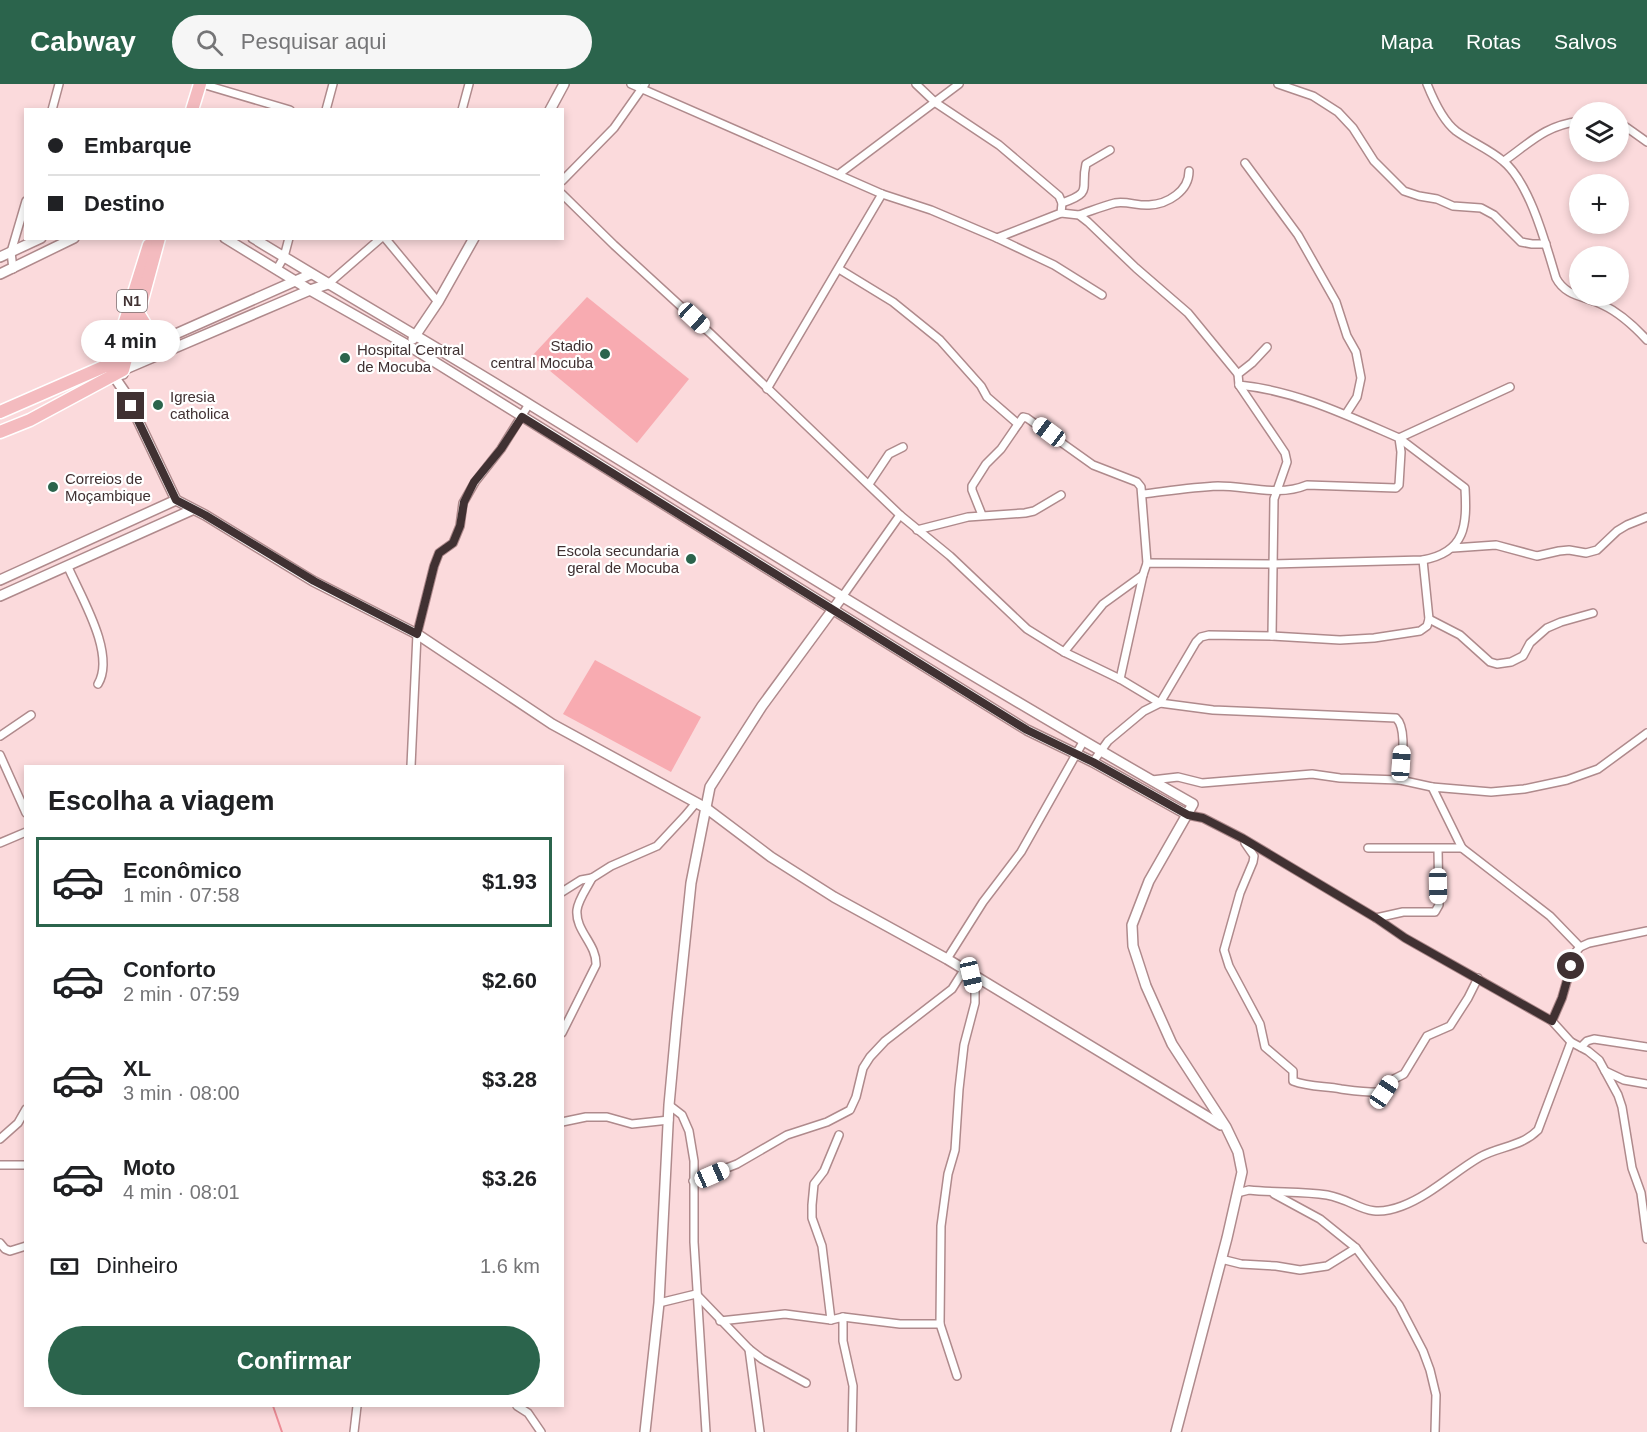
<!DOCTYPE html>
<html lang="pt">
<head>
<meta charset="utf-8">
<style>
	body { margin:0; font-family:Arial,sans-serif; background:#f6f6f6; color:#202124; height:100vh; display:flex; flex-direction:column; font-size:22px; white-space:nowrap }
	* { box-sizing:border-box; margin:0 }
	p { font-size:20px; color:#757577 }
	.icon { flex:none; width:33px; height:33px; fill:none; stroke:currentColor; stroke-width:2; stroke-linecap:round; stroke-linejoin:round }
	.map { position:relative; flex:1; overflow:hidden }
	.drawer { position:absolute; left:24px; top:681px; width:540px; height:642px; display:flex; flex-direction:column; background:#fff; border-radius:0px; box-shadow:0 3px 9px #0003 }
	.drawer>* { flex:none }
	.guide { position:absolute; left:24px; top:24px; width:540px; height:132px; border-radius:0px; box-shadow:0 3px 9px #0003; display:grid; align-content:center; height:132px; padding:0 24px; background:#fff }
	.buttons { position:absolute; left:1569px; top:18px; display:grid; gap:12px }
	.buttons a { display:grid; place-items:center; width:60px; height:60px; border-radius:50%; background:#fff; box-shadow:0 3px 9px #0003; font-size:30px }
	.end { position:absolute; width:27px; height:27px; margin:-14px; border:8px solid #403132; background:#fff; box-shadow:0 0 0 3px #fff }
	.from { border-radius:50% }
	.bubble { position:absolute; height:42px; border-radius:21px; background:#fff; box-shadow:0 3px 9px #0003; font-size:20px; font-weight:600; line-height:42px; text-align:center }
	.car { position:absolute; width:18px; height:36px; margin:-18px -9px; border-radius:8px; box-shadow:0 0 4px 2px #0007; background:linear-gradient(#fff 24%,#345 0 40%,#fff 0 76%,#345 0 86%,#fff 0) }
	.guide b { display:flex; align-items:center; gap:21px; height:57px; font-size:22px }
	.guide b+b { border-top:2px solid #e0e0e0 }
	.guide i { width:15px; height:15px; background:#202124 }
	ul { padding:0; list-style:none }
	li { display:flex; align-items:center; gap:18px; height:90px; margin:0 12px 9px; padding:0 12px; border:3px solid transparent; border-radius:0px }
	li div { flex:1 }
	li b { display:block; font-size:22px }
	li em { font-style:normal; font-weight:600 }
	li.on { border-color:#2b644c }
	li>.icon { width:54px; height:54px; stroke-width:1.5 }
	h2 { padding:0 24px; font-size:27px; line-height:72px }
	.pay { display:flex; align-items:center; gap:15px; height:66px; padding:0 24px; font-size:22px }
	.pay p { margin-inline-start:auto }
	.primary-button { display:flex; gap:12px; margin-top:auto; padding:12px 24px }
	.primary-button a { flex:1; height:69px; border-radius:36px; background:#2b644c; color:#fff; font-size:24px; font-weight:600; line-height:69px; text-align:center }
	header { display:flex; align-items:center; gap:36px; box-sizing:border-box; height:84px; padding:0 30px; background:#2b644c; color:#fff }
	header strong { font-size:28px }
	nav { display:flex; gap:33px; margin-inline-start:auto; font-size:21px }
	.search { width:420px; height:54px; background:#f6f6f6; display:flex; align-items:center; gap:15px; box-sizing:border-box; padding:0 21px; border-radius:33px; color:#757577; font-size:22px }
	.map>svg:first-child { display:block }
</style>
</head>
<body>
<header>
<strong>Cabway</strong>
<div class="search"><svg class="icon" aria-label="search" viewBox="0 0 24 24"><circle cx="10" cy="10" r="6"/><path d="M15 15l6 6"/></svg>Pesquisar aqui</div>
<nav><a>Mapa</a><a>Rotas</a><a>Salvos</a></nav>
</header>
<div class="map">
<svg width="1647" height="1348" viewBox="0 0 1647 1348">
	<rect width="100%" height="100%" fill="#fbdadc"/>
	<g fill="#f8abb1">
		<path d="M 587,213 L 689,295 L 637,359 L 532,272 Z"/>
		<path d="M 595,576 L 701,633 L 671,688 L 563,630 Z"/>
	</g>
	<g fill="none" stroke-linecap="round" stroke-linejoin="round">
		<path stroke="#ec8c96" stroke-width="2" d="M 273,1322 L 282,1348"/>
		<defs>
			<g id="street">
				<path d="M 202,0 L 290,26"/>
				<path d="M 631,0 L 882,110 L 931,126 L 997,154 L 1054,181 L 1102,211"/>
				<path d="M 916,0 L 936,19 L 999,61 L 1059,112 L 1062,119 L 1061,129 L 997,154"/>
				<path d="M 1278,0 L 1313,12 L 1338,28 L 1353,44 L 1374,77 L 1404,107 L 1419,112 L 1437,115 L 1453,122 L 1481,124 L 1494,131 L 1521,158 L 1532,160 L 1546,160"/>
				<path d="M 1427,0 C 1433,15 1443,37 1456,47 C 1471,58 1489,65 1503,77 C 1530,99 1546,161 1556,194 C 1566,213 1585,212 1603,221 C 1620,229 1634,242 1647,256"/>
				<path d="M 52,26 L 59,0"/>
				<path d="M 326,26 L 333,0"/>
				<path d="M 462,26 L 469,0"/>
				<path d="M 1618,41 L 1626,43 L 1647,58"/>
				<path d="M 1504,77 C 1531,58 1544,42 1580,37"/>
				<path d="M 1245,79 L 1298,151 L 1336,218 L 1347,252 L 1356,268 L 1361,294 L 1357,313 L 1346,330"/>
				<path d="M 839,90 L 959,0"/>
				<path d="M 562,97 L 614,44 L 645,0"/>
				<path d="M 562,110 L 614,161 L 711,250 L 900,431 L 950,472 L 1027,545 L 1064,568 L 1103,520 L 1143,491 L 1147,479 L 1272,480 L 1423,476 C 1466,468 1467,441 1465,404 L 1399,354 L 1510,303"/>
				<path d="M 1062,119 C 1094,108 1080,105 1086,80 L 1110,66"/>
				<path d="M 1061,129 L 1079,131 L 1088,138 L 1136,184 L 1188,229 L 1238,290"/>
				<path d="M 1079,131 C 1091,127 1103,122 1115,119 C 1127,117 1138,122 1149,121 C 1168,120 1189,107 1189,87"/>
				<path d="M 385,154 L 438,218"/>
				<path d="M 13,185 L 11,168 L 26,117"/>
				<path d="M 277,185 L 284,173 L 289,154"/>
				<path d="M 839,185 L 893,218 L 940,256 L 981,302 L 987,313 L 1018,340"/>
				<path d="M 328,200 L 381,154"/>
				<path d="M 767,305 L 882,110"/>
				<path d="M 869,400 L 889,370 L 903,363"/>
				<path d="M 1143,410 C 1168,407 1193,403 1218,402 C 1248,402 1278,413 1307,401 L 1396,404 L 1399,401 L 1401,368 L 1399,354 C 1346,331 1297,307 1239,301 L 1238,290 L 1252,279 L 1267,263"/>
				<path d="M 982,431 L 972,406 L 972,402 L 986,380 L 1001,365 L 1023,333 L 1027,334 L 1093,381 L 1137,398 L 1141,403 L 1147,479"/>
				<path d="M 917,446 L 968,433 L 1025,429 L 1034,427 L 1061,411"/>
				<path d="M 1453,464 L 1496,461 L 1537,472 L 1559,467 L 1569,466 L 1586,469 L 1597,466 L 1617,447 L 1627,441 L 1647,433"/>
				<path d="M 68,483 C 81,513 116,570 98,600"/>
				<path d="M 842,513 L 900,431"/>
				<path d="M 1429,535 L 1460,551 L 1490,578 L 1497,580 L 1511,578 L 1523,572 L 1530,559 L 1547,544 L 1561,538 L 1593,529"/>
				<path d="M 1272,552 L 1340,556 L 1374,554 L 1420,547 L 1427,542 L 1429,535 L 1423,476"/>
				<path d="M 1064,568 L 1120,595 L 1160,619 L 1196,558 L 1201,553 L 1209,551 L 1272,552 L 1274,415 L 1287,378 L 1285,369 L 1277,357 L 1239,301"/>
				<path d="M 1120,595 L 1143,491"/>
				<path d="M 0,652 L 31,631"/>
				<path d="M 0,671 L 26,729"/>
				<path d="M 1093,678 L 1108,657 L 1144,627 L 1160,619 L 1213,626 L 1396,634 C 1408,645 1401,680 1400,696"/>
				<path d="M 411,682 L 417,550 L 434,482 L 439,469 L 453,459 L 460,442 L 463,419 L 475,398 L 501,365 L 529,320"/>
				<path d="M 1152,696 L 1178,693 L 1202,699 L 1312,690 L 1340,694 L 1400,696 L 1432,703"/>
				<path d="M 1188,731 L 1203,734 L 1242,754 L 1376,834 L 1405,854 L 1552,937 L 1571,958 L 1588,967 L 1599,976 L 1618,1011 L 1622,1023 L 1632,1084 L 1641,1109 L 1647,1155"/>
				<path d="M 0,759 L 26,748"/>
				<path d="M 1245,759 L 1254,772 L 1253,778 L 1240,809 L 1224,866 L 1229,882 L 1260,940 L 1265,963 L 1293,987 L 1293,997 C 1309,1003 1324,1002 1341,1005 C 1356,1007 1369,1009 1384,1008 L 1392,996 L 1404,990 L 1427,952 L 1450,942 L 1468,914 L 1478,894"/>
				<path d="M 1368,764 L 1462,764"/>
				<path d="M 562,808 L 581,796 L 592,794 L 611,782 L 657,762 L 685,732 L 695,720"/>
				<path d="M 1376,834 L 1403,828 L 1435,828 L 1439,821 L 1438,765"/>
				<path d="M 1580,863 L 1550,832 L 1462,764 L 1432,703 L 1491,708 L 1524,705 L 1567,696 L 1598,685 L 1647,649"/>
				<path d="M 947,875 L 983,818 L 1021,768 L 1083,658"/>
				<path d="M 1552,937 L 1562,914 L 1575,869 L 1580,863 L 1589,859 L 1647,847"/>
				<path d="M 562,949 L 596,881 C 597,860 575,847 577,826 C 578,816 587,804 592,794"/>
				<path d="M 1581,963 L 1587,957 L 1594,955 L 1647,963"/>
				<path d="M 1605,987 L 1624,996 L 1647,1000"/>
				<path d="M 669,1021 L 682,1031 L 689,1047 L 694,1077 L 694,1158 L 706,1348"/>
				<path d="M 562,1038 L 586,1033 L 607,1033 L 632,1040 L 669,1036"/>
				<path d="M 0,1055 L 18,1039 L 26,1025"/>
				<path d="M 0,1081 L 26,1081"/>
				<path d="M 693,1097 L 737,1080 L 787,1051 L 827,1038 L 850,1026 L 856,1013 L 863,984 L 870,973 L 885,957 L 952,905 L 964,886"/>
				<path d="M 1237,1109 L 1249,1106 C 1275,1109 1301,1107 1327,1111 C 1359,1117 1365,1136 1402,1122 C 1431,1111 1454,1088 1480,1073 C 1500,1062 1521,1063 1538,1046 L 1571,958"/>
				<path d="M 1274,1110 L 1320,1135 L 1356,1164 L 1399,1221 L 1423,1267 L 1430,1286 L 1436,1311 L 1435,1348"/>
				<path d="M 0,1159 L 5,1165 L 10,1167 L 26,1162"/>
				<path d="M 1221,1175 L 1241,1180 L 1276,1182 L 1300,1186 L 1327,1182 L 1356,1164"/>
				<path d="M 659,1219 L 696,1210 L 749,1265 L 762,1275 L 806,1299"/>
				<path d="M 843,1233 L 900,1240 L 940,1240"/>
				<path d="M 831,1236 L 822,1162 L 812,1134 L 812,1121 L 814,1100 L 824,1087 L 839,1051"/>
				<path d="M 720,1237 L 785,1230 L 831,1236 L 843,1233 L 843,1257 L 853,1302 L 852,1348"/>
				<path d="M 749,1265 L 760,1348"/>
				<path d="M 957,1292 L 940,1240 L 941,1142 L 948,1090 L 955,1066 L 959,1005 L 964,961 L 975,919 L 975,904 L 971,891"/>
				<path d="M 517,1322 L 528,1329 L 541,1348"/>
				<path d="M 354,1348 L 357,1322"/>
			</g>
			<g id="secondary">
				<path d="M 550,26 L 564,0"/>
				<path d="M 225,154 L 310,206 L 409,262 L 1027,646 L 1093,678 L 1188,731"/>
				<path d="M 253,154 C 346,211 440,265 532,322 C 751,457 970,593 1193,720 L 1149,797 L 1132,841 L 1133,862 L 1146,902 L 1172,960 L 1226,1043 L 1238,1068 L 1242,1088 L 1227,1154 L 1176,1348"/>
				<path d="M 0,173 L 41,154"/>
				<path d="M 0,190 L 74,154"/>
				<path d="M 413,255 L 438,218 L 474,154"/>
				<path d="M 126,272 L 311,190"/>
				<path d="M 123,290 L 123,286 L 310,206 L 328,200"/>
				<path d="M 113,291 L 124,307 L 176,416 L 205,431 L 313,497 L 417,550 L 552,640 L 706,724 L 771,773 L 834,813 L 947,875 L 1221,1041"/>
				<path d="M 0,496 L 176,416"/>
				<path d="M 0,512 L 192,426"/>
				<path d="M 645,1348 L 659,1219 L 669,1021 L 677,934 L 691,799 L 710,703 L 762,622 L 842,513"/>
			</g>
			<g id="highway">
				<path d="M 192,26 L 200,0"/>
				<path d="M 138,229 L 148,245 L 167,254"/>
				<path d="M 113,291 L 112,279 L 149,161"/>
				<path d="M 0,328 L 117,277"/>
				<path d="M 0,348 L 30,336 L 123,286 L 159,154"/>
			</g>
		</defs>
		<use href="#street" stroke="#af8a8c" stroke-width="10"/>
		<use href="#secondary" stroke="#af8a8c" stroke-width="12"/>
		<use href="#highway" stroke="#fff" stroke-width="15"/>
		<use href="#street" stroke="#fff" stroke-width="7"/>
		<use href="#secondary" stroke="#fff" stroke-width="9"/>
		<use href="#highway" stroke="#f4bbbf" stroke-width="12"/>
	</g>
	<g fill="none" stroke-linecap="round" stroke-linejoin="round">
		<path stroke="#403132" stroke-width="8" d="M 131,322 L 176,416 L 205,431 L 314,497 L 417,550 L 434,482 L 439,469 L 453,459 L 460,442 L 464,418 L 474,398 L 501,365 L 522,333 L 1027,646 L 1093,678 L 1188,731 L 1203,734 L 1242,754 L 1376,834 L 1405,854 L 1552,937 L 1562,914 L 1571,882"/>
	</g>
	<g fill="#2b644c" stroke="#fff" stroke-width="2">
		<circle cx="605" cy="270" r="6"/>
		<circle cx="345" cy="274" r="6"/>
		<circle cx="158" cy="321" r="6"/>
		<circle cx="53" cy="403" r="6"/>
		<circle cx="691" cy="475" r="6"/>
	</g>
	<g text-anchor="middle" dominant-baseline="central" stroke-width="4.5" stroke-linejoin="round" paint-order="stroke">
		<rect fill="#fff" stroke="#796f70" stroke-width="1.5" x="117" y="206" width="30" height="22" rx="4.5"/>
		<g font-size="14" font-weight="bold" fill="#403132">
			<text x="132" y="217">N1</text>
		</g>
		<g font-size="15" fill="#403132" stroke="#fff" text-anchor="start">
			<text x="593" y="261" text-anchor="end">Stadio<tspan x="593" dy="17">central Mocuba</tspan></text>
			<text x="357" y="265">Hospital Central<tspan x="357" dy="17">de Mocuba</tspan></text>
			<text x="170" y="312">Igresia<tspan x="170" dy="17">catholica</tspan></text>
			<text x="65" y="394">Correios de<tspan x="65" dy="17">Moçambique</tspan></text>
			<text x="679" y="466" text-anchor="end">Escola secundaria<tspan x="679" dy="17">geral de Mocuba</tspan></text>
		</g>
	</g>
</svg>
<div class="buttons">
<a><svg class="icon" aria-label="layers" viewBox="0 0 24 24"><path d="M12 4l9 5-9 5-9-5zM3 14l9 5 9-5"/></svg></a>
<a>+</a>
<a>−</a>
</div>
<i class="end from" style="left:1571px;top:882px"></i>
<i class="end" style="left:131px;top:322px"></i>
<div class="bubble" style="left:81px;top:236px;width:99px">4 min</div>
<i class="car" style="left:694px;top:234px;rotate:133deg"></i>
<i class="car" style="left:1049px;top:348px;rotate:307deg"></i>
<i class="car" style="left:1401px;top:679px;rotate:4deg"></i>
<i class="car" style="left:1438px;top:802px;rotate:179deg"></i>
<i class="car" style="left:971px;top:891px;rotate:167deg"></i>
<i class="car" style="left:1384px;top:1008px;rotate:34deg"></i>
<i class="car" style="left:712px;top:1091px;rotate:66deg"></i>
<div class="guide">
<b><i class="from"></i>Embarque</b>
<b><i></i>Destino</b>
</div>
<section class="drawer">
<h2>Escolha a viagem</h2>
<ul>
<li class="on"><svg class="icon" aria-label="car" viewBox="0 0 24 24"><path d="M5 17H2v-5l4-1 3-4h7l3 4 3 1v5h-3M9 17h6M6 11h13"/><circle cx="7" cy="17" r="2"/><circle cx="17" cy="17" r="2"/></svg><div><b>Econômico</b><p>1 min · 07:58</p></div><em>$1.93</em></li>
<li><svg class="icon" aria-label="car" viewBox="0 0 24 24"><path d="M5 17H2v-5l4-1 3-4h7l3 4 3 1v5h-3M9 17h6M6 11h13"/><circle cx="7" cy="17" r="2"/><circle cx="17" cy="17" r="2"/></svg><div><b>Conforto</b><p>2 min · 07:59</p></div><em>$2.60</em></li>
<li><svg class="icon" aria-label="car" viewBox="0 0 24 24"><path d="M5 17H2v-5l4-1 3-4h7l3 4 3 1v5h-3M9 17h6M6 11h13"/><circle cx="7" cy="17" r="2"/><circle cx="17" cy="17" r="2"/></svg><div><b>XL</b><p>3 min · 08:00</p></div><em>$3.28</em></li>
<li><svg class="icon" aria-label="car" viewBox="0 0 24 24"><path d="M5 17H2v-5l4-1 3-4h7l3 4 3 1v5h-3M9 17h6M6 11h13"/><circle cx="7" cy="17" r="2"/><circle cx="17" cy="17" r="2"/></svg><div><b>Moto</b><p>4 min · 08:01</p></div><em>$3.26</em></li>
</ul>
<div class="pay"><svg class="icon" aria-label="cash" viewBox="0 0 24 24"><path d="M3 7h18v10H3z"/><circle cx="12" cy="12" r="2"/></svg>Dinheiro<p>1.6 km</p></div>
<div class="primary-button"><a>Confirmar</a></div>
</section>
</div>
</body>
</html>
